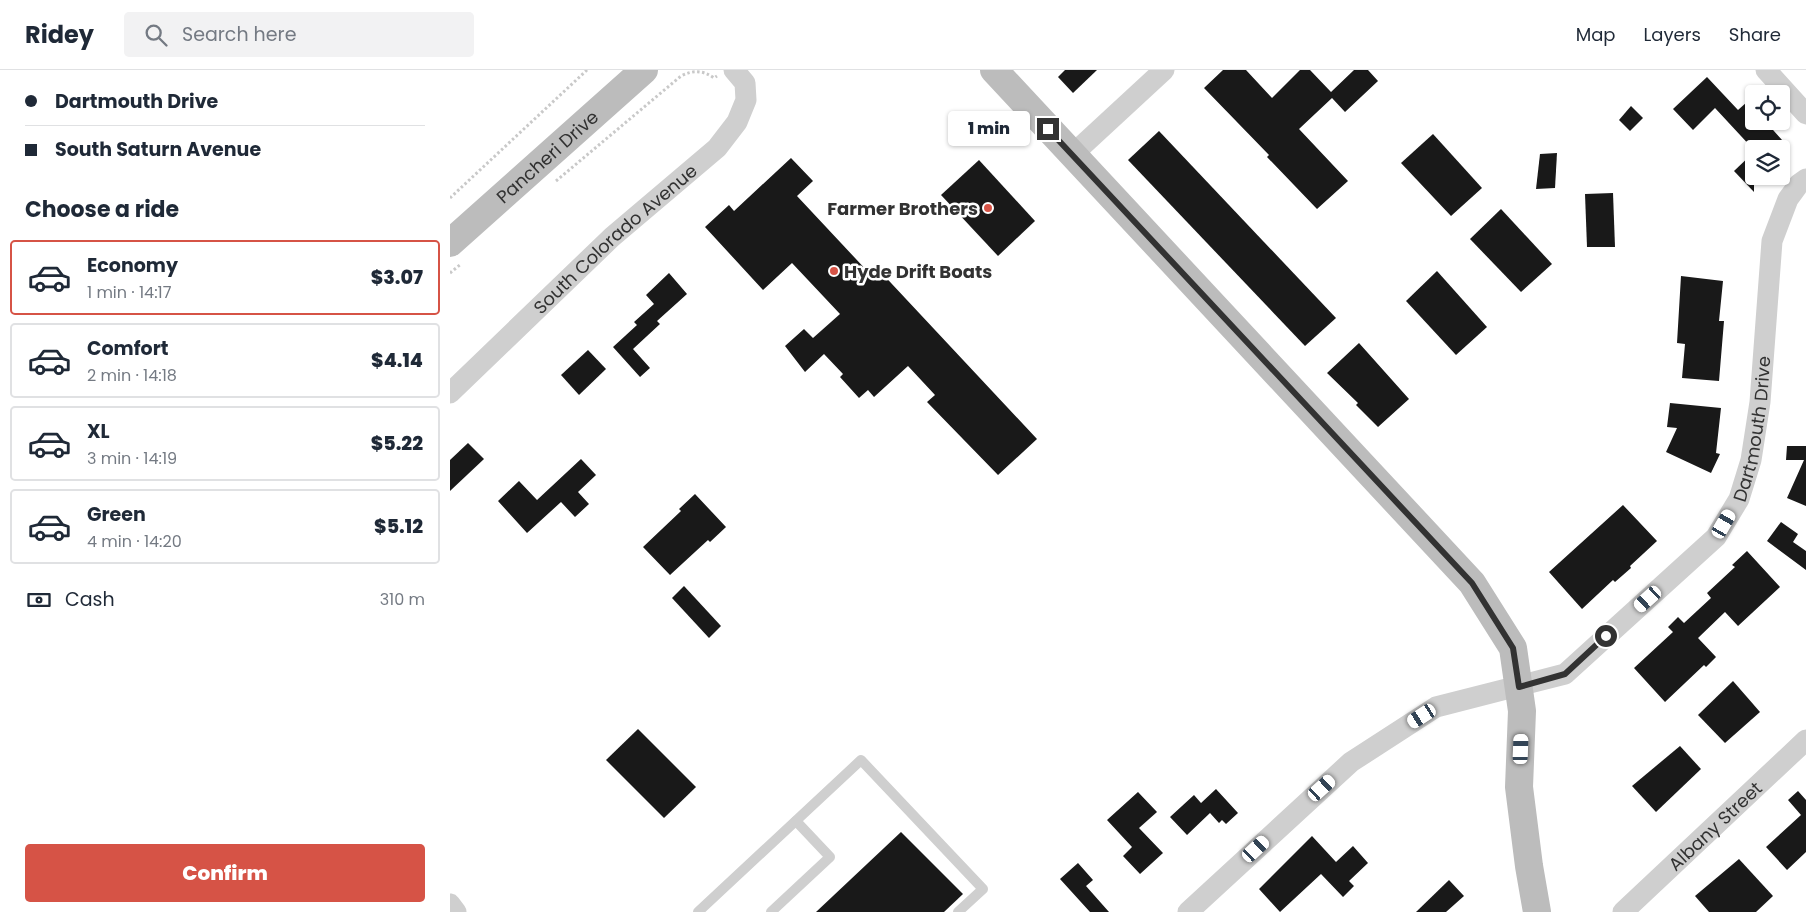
<!DOCTYPE html>
<html lang="en">
<head>
<meta charset="utf-8">
<style>
	body { margin:0; font-family:Poppins,sans-serif; background:#f2f2f3; color:#1f2937; height:100vh; display:flex; flex-direction:column; font-size:19px; white-space:nowrap }
	* { box-sizing:border-box; margin:0 }
	p { font-size:16px; color:#747a83 }
	.icon { flex:none; width:28px; height:28px; fill:none; stroke:currentColor; stroke-width:2; stroke-linecap:round; stroke-linejoin:round }
	.map { position:relative; flex:1; overflow:hidden }
	.details { display:flex; flex-direction:column; background:#fff; width:450px }
	.details>* { flex:none }
	.banner { display:grid; align-content:center; height:110px; padding:0 25px; background:#fff }
	.fabs { position:absolute; left:1295px; top:15px; display:grid; gap:10px }
	.fabs a { display:grid; place-items:center; width:45px; height:45px; border-radius:5px; background:#fff; box-shadow:0 1px 4px #0004; font-size:25px }
	.end { position:absolute; width:22px; height:22px; margin:-11px; border:6px solid #323232; background:#fff; box-shadow:0 0 0 2px #fff }
	.from { border-radius:50% }
	.bubble { position:absolute; height:35px; border-radius:5px; background:#fff; box-shadow:0 1px 4px #0004; font-size:16px; font-weight:800; line-height:35px; text-align:center }
	.car { position:absolute; width:15px; height:30px; margin:-15px -8px; border-radius:6px; box-shadow:0 0 4px 1px #0007; background:linear-gradient(#fff 24%,#345 0 40%,#fff 0 76%,#345 0 86%,#fff 0) }
	.banner b { display:flex; align-items:center; gap:18px; height:48px; font-size:19px }
	.banner b+b { border-top:1px solid #e0e1e3 }
	.banner i { width:12px; height:12px; background:#1f2937 }
	ul { padding:0; list-style:none }
	li { display:flex; align-items:center; gap:15px; height:75px; margin:0 10px 8px; padding:0 15px; border:2px solid #e0e1e3; border-radius:5px }
	li div { flex:1 }
	li b { display:block; font-size:19px }
	li em { font-style:normal; font-weight:800 }
	li.selected { border-color:#d65346 }
	li>.icon { width:45px; height:45px; stroke-width:1.5 }
	h2 { padding:0 25px; font-size:22px; line-height:60px }
	.pay { display:flex; align-items:center; gap:12px; height:55px; padding:0 25px; font-size:19px }
	.pay p { margin-inline-start:auto }
	.cta { display:flex; gap:10px; margin-top:auto; padding:10px 25px }
	.cta a { flex:1; height:58px; border-radius:5px; background:#d65346; color:#fff; font-size:20px; font-weight:800; line-height:58px; text-align:center }
	header { display:flex; align-items:center; gap:30px; box-sizing:border-box; height:70px; padding:0 25px; background:#fff; border-bottom:1px solid #e0e1e3 }
	header strong { font-size:24px }
	nav { display:flex; gap:28px; margin-inline-start:auto; font-size:18px }
	.search { width:350px; height:45px; background:#f2f2f3; display:flex; align-items:center; gap:12px; box-sizing:border-box; padding:0 18px; border-radius:5px; color:#747a83; font-size:19px }
	main { display:flex; flex:1; min-height:0 }
	.map>svg:first-child { display:block }
</style>
</head>
<body>
<header>
<strong>Ridey</strong>
<div class="search"><svg class="icon" aria-label="search" viewBox="0 0 24 24"><circle cx="10" cy="10" r="6"/><path d="M15 15l6 6"/></svg>Search here</div>
<nav><a>Map</a><a>Layers</a><a>Share</a></nav>
</header>
<main>
<section class="details">
<div class="banner">
<b><i class="from"></i>Dartmouth Drive</b>
<b><i></i>South Saturn Avenue</b>
</div>
<h2>Choose a ride</h2>
<ul>
<li class="selected"><svg class="icon" aria-label="car" viewBox="0 0 24 24"><path d="M5 17H2v-5l4-1 3-4h7l3 4 3 1v5h-3M9 17h6M6 11h13"/><circle cx="7" cy="17" r="2"/><circle cx="17" cy="17" r="2"/></svg><div><b>Economy</b><p>1 min · 14:17</p></div><em>$3.07</em></li>
<li><svg class="icon" aria-label="car" viewBox="0 0 24 24"><path d="M5 17H2v-5l4-1 3-4h7l3 4 3 1v5h-3M9 17h6M6 11h13"/><circle cx="7" cy="17" r="2"/><circle cx="17" cy="17" r="2"/></svg><div><b>Comfort</b><p>2 min · 14:18</p></div><em>$4.14</em></li>
<li><svg class="icon" aria-label="car" viewBox="0 0 24 24"><path d="M5 17H2v-5l4-1 3-4h7l3 4 3 1v5h-3M9 17h6M6 11h13"/><circle cx="7" cy="17" r="2"/><circle cx="17" cy="17" r="2"/></svg><div><b>XL</b><p>3 min · 14:19</p></div><em>$5.22</em></li>
<li><svg class="icon" aria-label="car" viewBox="0 0 24 24"><path d="M5 17H2v-5l4-1 3-4h7l3 4 3 1v5h-3M9 17h6M6 11h13"/><circle cx="7" cy="17" r="2"/><circle cx="17" cy="17" r="2"/></svg><div><b>Green</b><p>4 min · 14:20</p></div><em>$5.12</em></li>
</ul>
<div class="pay"><svg class="icon" aria-label="cash" viewBox="0 0 24 24"><path d="M3 7h18v10H3z"/><circle cx="12" cy="12" r="2"/></svg>Cash<p>310 m</p></div>
<div class="cta"><a>Confirm</a></div>
</section>
<div class="map">
<svg width="1356" height="842" viewBox="0 0 1356 842">
	<rect width="100%" height="100%" fill="#fff"/>
	<g fill="#191919">
		<path d="M 615,0 L 647,0 L 623,23 L 608,7 Z"/>
		<path d="M 773,0 L 796,0 L 822,28 L 850,0 L 860,0 L 881,22 L 904,0 L 918,0 L 928,11 L 895,42 L 882,28 L 849,59 L 898,111 L 867,139 L 817,87 L 819,85 L 754,18 Z"/>
		<path d="M 1257,7 L 1288,40 L 1297,32 L 1304,39 L 1304,51 L 1315,51 L 1340,79 L 1303,79 L 1265,38 L 1243,60 L 1223,39 Z"/>
		<path d="M 1181,36 L 1193,48 L 1180,61 L 1169,50 Z"/>
		<path d="M 709,61 L 886,248 L 855,276 L 678,90 Z"/>
		<path d="M 983,64 L 1032,118 L 1001,146 L 951,93 Z"/>
		<path d="M 1304,82 L 1304,122 L 1284,101 Z"/>
		<path d="M 1107,83 L 1105,118 L 1086,119 L 1090,84 Z"/>
		<path d="M 341,88 L 363,111 L 347,126 L 420,204 L 427,198 L 587,369 L 548,405 L 477,332 L 485,325 L 458,296 L 424,327 L 418,320 L 409,328 L 390,307 L 393,304 L 374,284 L 355,302 L 335,276 L 354,259 L 363,268 L 390,244 L 342,193 L 313,220 L 255,157 L 279,135 L 284,141 Z"/>
		<path d="M 529,90 L 585,151 L 548,186 L 491,125 Z"/>
		<path d="M 1163,123 L 1165,177 L 1137,177 L 1135,124 Z"/>
		<path d="M 1051,139 L 1102,194 L 1071,222 L 1020,169 Z"/>
		<path d="M 987,201 L 1037,257 L 1006,285 L 956,231 Z"/>
		<path d="M 219,203 L 237,224 L 207,251 L 210,254 L 183,279 L 200,298 L 190,307 L 163,277 L 187,255 L 184,252 L 204,234 L 196,225 Z"/>
		<path d="M 1231,206 L 1273,211 L 1269,251 L 1274,251 L 1269,311 L 1232,308 L 1235,274 L 1227,273 Z"/>
		<path d="M 909,273 L 959,329 L 928,357 L 906,335 L 908,333 L 877,303 Z"/>
		<path d="M 138,280 L 156,299 L 129,325 L 111,305 Z"/>
		<path d="M 1220,333 L 1271,338 L 1266,383 L 1270,384 L 1261,403 L 1216,382 L 1227,358 L 1217,357 Z"/>
		<path d="M 18,373 L 34,389 L 0,421 L 0,390 Z"/>
		<path d="M 1337,376 L 1356,376 L 1356,436 L 1337,428 L 1354,390 L 1336,390 Z"/>
		<path d="M 131,389 L 146,405 L 128,422 L 139,434 L 125,447 L 111,432 L 77,463 L 48,431 L 69,411 L 87,430 Z"/>
		<path d="M 245,424 L 276,457 L 260,472 L 258,470 L 220,505 L 193,477 L 231,441 L 229,439 Z"/>
		<path d="M 1173,435 L 1207,471 L 1180,496 L 1181,498 L 1165,512 L 1163,510 L 1132,539 L 1099,502 Z"/>
		<path d="M 1331,452 L 1348,464 L 1343,472 L 1356,481 L 1356,500 L 1317,471 Z"/>
		<path d="M 1297,481 L 1330,517 L 1288,556 L 1275,542 L 1248,568 L 1266,587 L 1256,597 L 1254,595 L 1215,632 L 1184,598 L 1223,562 L 1218,557 L 1228,547 L 1234,553 L 1261,528 L 1257,523 L 1285,497 L 1282,495 Z"/>
		<path d="M 234,516 L 271,556 L 259,568 L 222,528 Z"/>
		<path d="M 1283,611 L 1310,642 L 1275,673 L 1248,645 Z"/>
		<path d="M 188,659 L 246,717 L 214,748 L 156,690 Z"/>
		<path d="M 1230,676 L 1251,699 L 1206,742 L 1182,716 Z"/>
		<path d="M 766,719 L 788,743 L 776,754 L 772,750 L 769,753 L 760,743 L 737,765 L 720,747 L 744,725 L 751,733 Z"/>
		<path d="M 1348,721 L 1356,730 L 1356,782 L 1337,800 L 1316,777 L 1351,745 L 1338,730 Z"/>
		<path d="M 688,722 L 707,742 L 689,758 L 713,783 L 690,804 L 673,786 L 682,777 L 657,750 Z"/>
		<path d="M 451,762 L 513,824 L 494,842 L 366,842 Z"/>
		<path d="M 862,766 L 886,792 L 903,776 L 918,793 L 899,811 L 904,816 L 893,827 L 871,804 L 830,842 L 809,819 Z"/>
		<path d="M 1289,789 L 1323,826 L 1306,842 L 1259,842 L 1245,826 Z"/>
		<path d="M 628,793 L 643,810 L 636,816 L 659,842 L 640,842 L 610,809 Z"/>
		<path d="M 999,810 L 1014,826 L 996,842 L 966,842 Z"/>
	</g>
	<g fill="none" stroke-linecap="round" stroke-linejoin="round">
		<g stroke="#c9c9c9" stroke-width="3" stroke-dasharray="2.5 2.5" stroke-linecap="butt">
			<path d="M 106,111 L 231,6 C 243,0 253,0 264,8 L 267,6"/>
			<path d="M 0,128 L 137,0"/>
			<path d="M 0,203 L 11,194"/>
		</g>
		<g stroke="#cfcfcf" stroke-width="10">
			<path d="M 248,842 L 411,690 L 533,819 L 508,842"/>
			<path d="M 321,842 L 380,787 L 346,751"/>
		</g>
		<g stroke="#cfcfcf" stroke-width="21">
			<path d="M 1316,0 L 1356,44"/>
			<path d="M 622,85 L 714,0"/>
			<path id="s1" d="M 0,323 L 162,167 L 267,78 L 287,52 L 296,30 L 295,13 L 284,0"/>
			<path d="M 0,834 L 6,842"/>
			<path id="s2" d="M 738,842 L 901,692 L 986,637 L 1115,604 L 1266,467 L 1289,429 L 1301,390 L 1310,332 L 1322,171 L 1338,129 L 1349,114 L 1356,109"/>
			<path id="s3" d="M 1173,842 L 1356,670"/>
		</g>
		<g stroke="#bcbcbc" stroke-width="28">
			<path d="M 544,0 L 1022,513 L 1063,578 L 1072,641 L 1069,717 L 1079,796 L 1087,842"/>
			<path id="s4" d="M 0,173 L 194,0"/>
		</g>
	</g>
	<g fill="none" stroke-linecap="round" stroke-linejoin="round">
		<path stroke="#323232" stroke-width="6" d="M 598,59 L 1022,513 L 1063,578 L 1069,617 L 1115,604 L 1156,566"/>
	</g>
	<g fill="#d65346" stroke="#fff" stroke-width="2">
		<circle cx="538" cy="138" r="5"/>
		<circle cx="384" cy="201" r="5"/>
	</g>
	<g text-anchor="middle" dominant-baseline="central" stroke-width="5" stroke-linejoin="round" paint-order="stroke">
		<g font-size="18" fill="#323232" stroke="#fff">
			<text stroke="none"><textPath href="#s4" startOffset="130">Pancheri Drive</textPath></text>
			<text stroke="none"><textPath href="#s1" startOffset="226">South Colorado Avenue</textPath></text>
			<text stroke="none"><textPath href="#s2" startOffset="776">Dartmouth Drive</textPath></text>
			<text stroke="none"><textPath href="#s3" startOffset="126">Albany Street</textPath></text>
		</g>
		<g font-size="18" font-weight="bold" fill="#323232" stroke="#fff" text-anchor="end">
			<text x="528" y="138">Farmer Brothers</text>
			<text x="394" y="201" text-anchor="start">Hyde Drift Boats</text>
		</g>
	</g>
</svg>
<div class="fabs">
<a><svg class="icon" aria-label="locate" viewBox="0 0 24 24"><circle cx="12" cy="12" r="6"/><path d="M12 2v4M12 18v4M2 12h4M18 12h4"/></svg></a>
<a><svg class="icon" aria-label="layers" viewBox="0 0 24 24"><path d="M12 4l9 5-9 5-9-5zM3 14l9 5 9-5"/></svg></a>
</div>
<i class="end from" style="left:1156px;top:566px"></i>
<i class="end" style="left:598px;top:59px"></i>
<div class="bubble" style="left:498px;top:41px;width:82px">1 min</div>
<i class="car" style="left:1274px;top:454px;rotate:30deg"></i>
<i class="car" style="left:1198px;top:529px;rotate:228deg"></i>
<i class="car" style="left:972px;top:646px;rotate:237deg"></i>
<i class="car" style="left:1071px;top:679px;rotate:2deg"></i>
<i class="car" style="left:872px;top:718px;rotate:48deg"></i>
<i class="car" style="left:806px;top:779px;rotate:47deg"></i>
</div>
</main>
</body>
</html>
